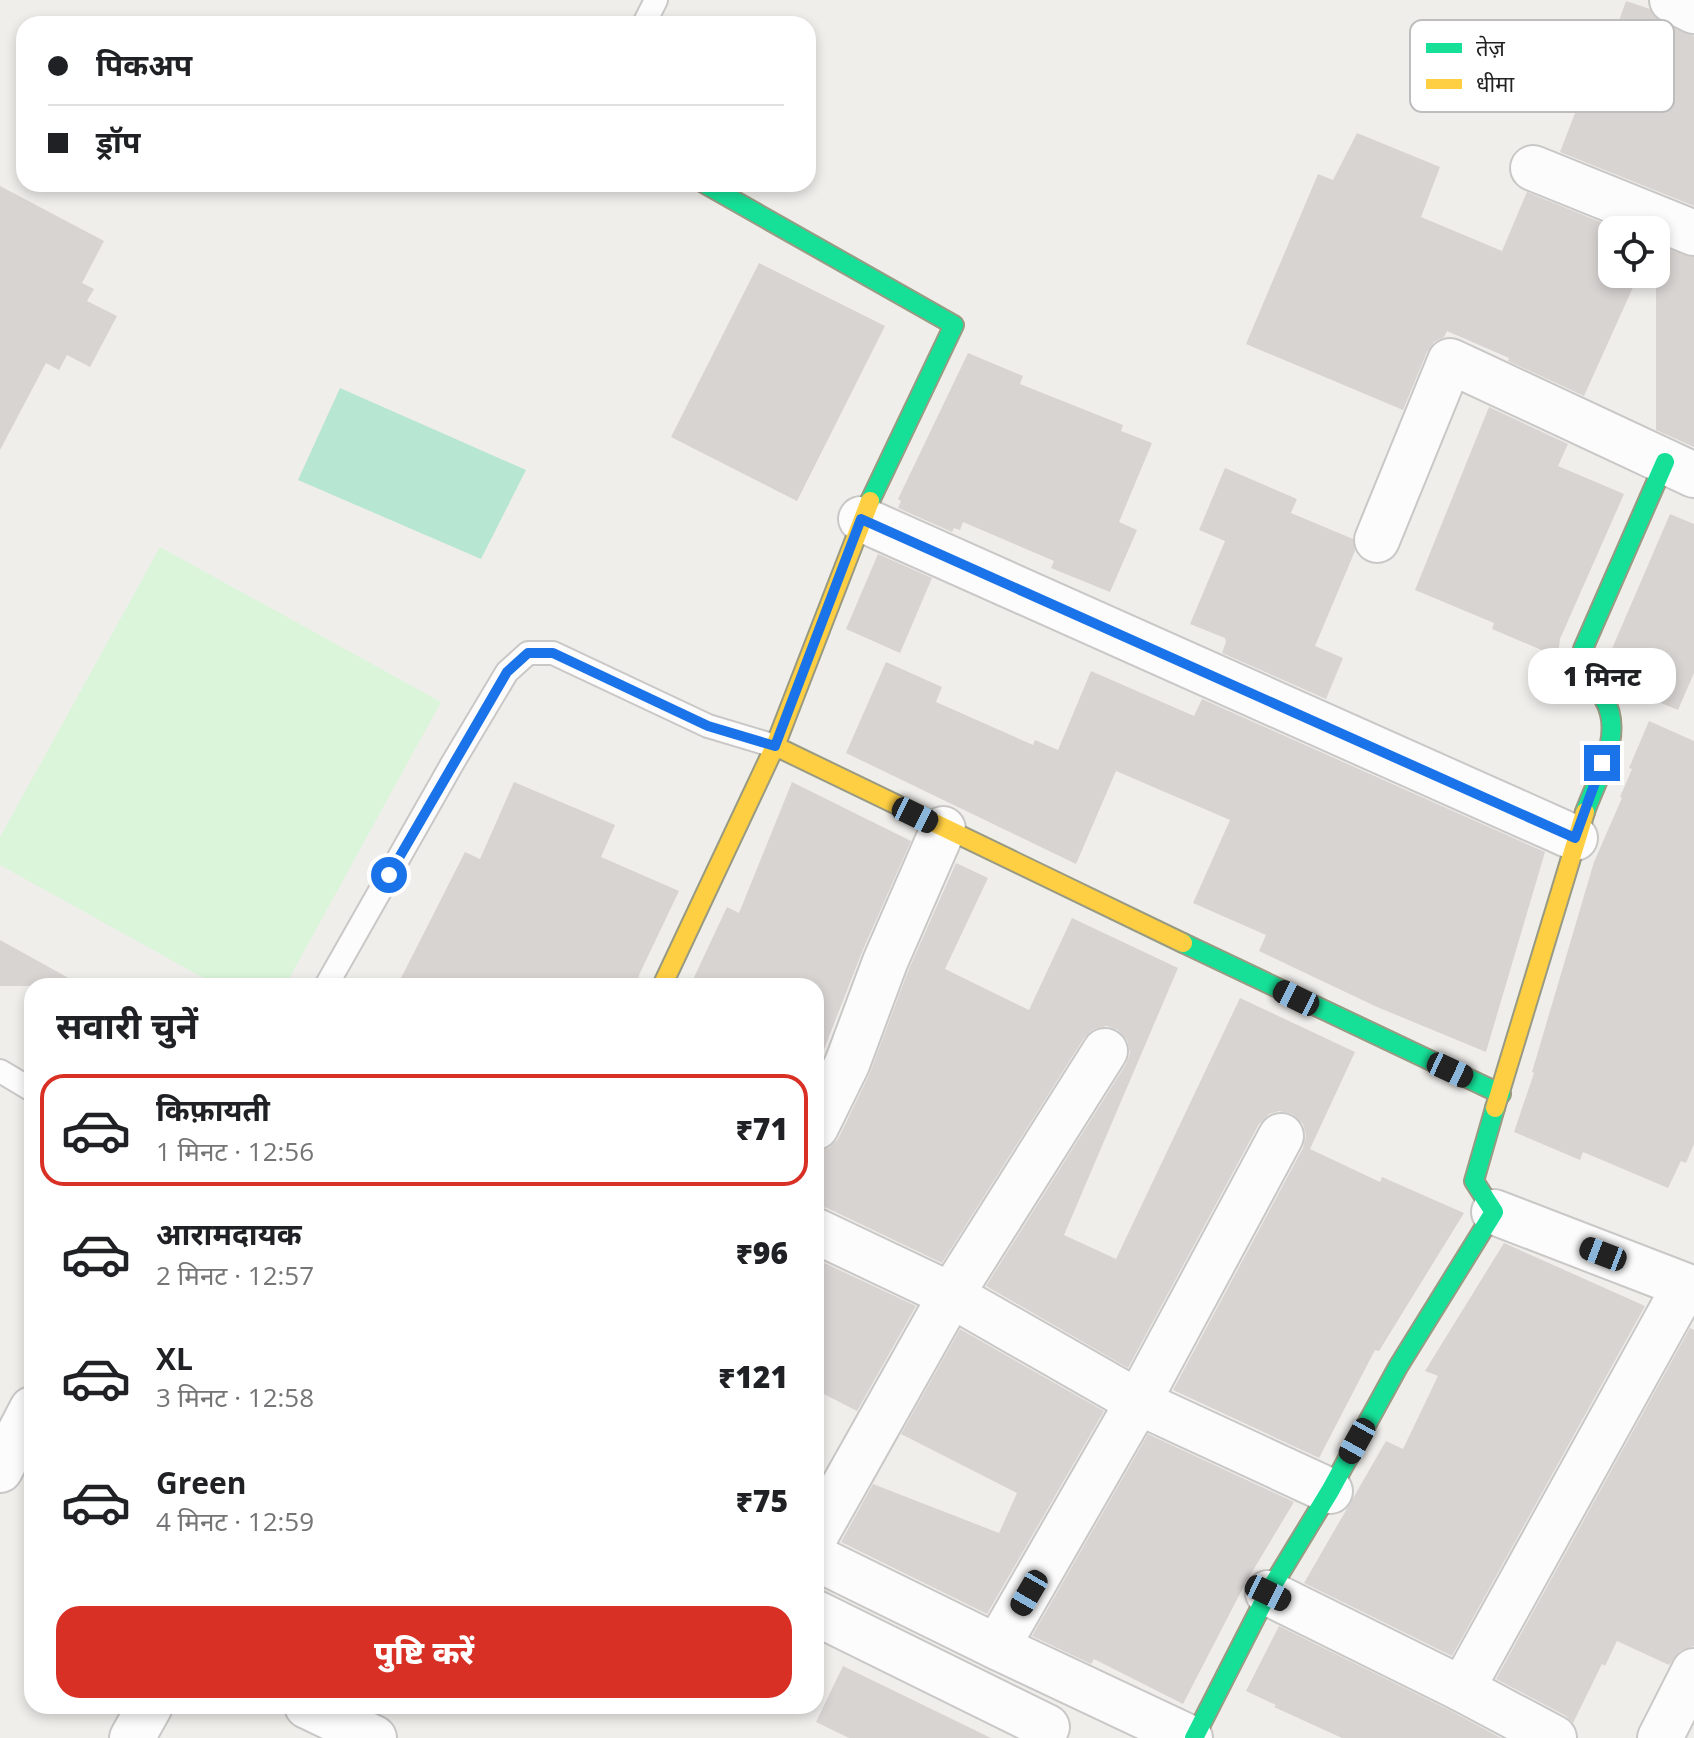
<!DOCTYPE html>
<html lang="hi">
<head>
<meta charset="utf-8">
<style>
	body { margin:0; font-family:"Open Sans","Noto Sans Devanagari",sans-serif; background:#f2f2f2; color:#202124; height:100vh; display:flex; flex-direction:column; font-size:30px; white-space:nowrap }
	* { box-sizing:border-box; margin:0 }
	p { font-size:26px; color:#757577 }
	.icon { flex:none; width:44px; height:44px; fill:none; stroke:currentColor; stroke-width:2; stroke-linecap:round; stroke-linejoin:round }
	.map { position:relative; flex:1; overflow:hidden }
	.sheet { position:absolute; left:24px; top:978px; width:800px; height:736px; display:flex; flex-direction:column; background:#fff; border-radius:24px; box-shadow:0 4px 12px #0003 }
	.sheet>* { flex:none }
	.hud { position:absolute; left:16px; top:16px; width:800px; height:176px; border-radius:24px; box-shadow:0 4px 12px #0003; display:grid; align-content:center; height:176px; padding:0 32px; background:#fff }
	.controls { position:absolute; left:1598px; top:216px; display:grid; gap:16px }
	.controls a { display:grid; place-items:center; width:72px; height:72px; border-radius:16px; background:#fff; box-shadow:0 4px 12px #0003; font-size:40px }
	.end { position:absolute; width:36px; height:36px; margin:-18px; border:10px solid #1a73e8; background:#fff; box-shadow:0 0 0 4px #fff }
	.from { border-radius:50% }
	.bubble { position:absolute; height:56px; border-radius:24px; background:#fff; box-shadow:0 4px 12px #0003; font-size:26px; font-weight:800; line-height:56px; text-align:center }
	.car { position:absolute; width:24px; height:48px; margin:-24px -12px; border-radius:10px; box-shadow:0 0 6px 2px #0007; background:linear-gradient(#222 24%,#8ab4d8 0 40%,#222 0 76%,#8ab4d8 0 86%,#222 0) }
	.hud b { display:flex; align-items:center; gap:28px; height:76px; font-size:30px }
	.hud b+b { border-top:2px solid #e0e0e0 }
	.hud i { width:20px; height:20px; background:#202124 }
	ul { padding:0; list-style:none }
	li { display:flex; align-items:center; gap:24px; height:112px; margin:0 16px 12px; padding:0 16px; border:4px solid transparent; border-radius:24px }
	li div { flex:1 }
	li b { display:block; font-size:30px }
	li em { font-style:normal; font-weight:800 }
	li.selected { border-color:#d93025 }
	li>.icon { width:72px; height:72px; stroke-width:1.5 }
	h2 { padding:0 32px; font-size:36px; line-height:96px }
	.cta { display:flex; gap:16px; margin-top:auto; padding:16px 32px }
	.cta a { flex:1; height:92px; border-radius:24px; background:#d93025; color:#fff; font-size:32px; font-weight:800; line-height:92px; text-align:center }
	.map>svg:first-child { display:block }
</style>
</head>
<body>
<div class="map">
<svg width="1694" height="1738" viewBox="0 0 1694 1738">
	<rect width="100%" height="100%" fill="#f0eeeb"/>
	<path fill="#daf5da" d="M 160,547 L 441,702 L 285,986 L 218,986 L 0,865 L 0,837 Z"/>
	<path fill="#b7e6d2" d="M 340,388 L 526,470 L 481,559 L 298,480 Z"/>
	<g fill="#d7d4d2">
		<path d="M 1626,1 L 1650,9 L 1661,22 L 1694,36 L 1694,206 L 1560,152 L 1589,77 L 1598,80 Z"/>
		<path d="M 1357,133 L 1440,167 L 1421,217 L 1502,251 L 1527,192 L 1620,230 L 1612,230 L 1612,274 L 1639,274 L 1584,396 L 1508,361 L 1509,358 L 1447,331 L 1444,337 L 1434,342 L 1427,352 L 1403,410 L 1246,344 L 1318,174 L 1333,180 Z"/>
		<path d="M 0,186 L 104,241 L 82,283 L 94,289 L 87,301 L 117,316 L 90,367 L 67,355 L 59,370 L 46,363 L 0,450 Z"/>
		<path d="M 1656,245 L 1694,257 L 1694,447 L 1656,430 Z"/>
		<path d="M 759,263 L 885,326 L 797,501 L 671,437 Z"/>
		<path d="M 968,353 L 1023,376 L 1020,384 L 1123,425 L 1121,431 L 1152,443 L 1119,522 L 1137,530 L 1110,592 L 1051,568 L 1054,561 L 963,522 L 960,530 L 954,528 L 952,532 L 898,508 L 901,501 L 898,499 Z"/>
		<path d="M 1489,407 L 1568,444 L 1558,466 L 1624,494 L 1560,639 L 1558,657 L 1492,629 L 1494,623 L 1415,590 Z"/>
		<path d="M 1225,468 L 1297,499 L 1291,513 L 1353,539 L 1355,551 L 1315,646 L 1343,658 L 1326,699 L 1222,653 L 1226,642 L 1225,638 L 1190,624 L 1225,541 L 1199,530 Z"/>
		<path d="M 1670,514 L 1694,524 L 1694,673 L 1678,710 L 1627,689 L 1608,658 Z"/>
		<path d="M 878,554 L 932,578 L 900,653 L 846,629 Z"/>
		<path d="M 886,662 L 942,687 L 936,702 L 1033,745 L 1035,740 L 1058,750 L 1091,671 L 1194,716 L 1202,699 L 1545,852 L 1486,1052 L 1377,1007 L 1259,951 L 1266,935 L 1193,903 L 1230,820 L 1116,771 L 1076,864 L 846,753 Z"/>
		<path d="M 1649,721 L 1694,741 L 1694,1144 L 1686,1163 L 1681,1161 L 1668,1188 L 1583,1152 L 1580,1160 L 1514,1132 L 1534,1073 L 1532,1072 L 1594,862 L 1622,798 L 1620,797 L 1632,769 L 1629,768 Z"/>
		<path d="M 514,782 L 615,825 L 601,857 L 679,891 L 639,975 L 637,986 L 397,986 L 465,852 L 480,859 Z"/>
		<path d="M 792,782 L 911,841 L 862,952 L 816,1070 L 816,986 L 690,986 L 727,907 L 739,913 Z"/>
		<path d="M 956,863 L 988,878 L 945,969 L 1029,1010 L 1072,918 L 1178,968 L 1064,1235 L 1116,1259 L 1240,998 L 1355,1052 L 1310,1149 L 1380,1182 L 1382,1177 L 1464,1213 L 1379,1351 L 1375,1350 L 1319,1458 L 1173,1390 L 1303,1148 L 1306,1136 L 1303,1124 L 1292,1114 L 1279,1111 L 1269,1114 L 1259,1124 L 1128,1368 L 986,1286 L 1126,1064 L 1130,1053 L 1127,1040 L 1118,1030 L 1107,1026 L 1094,1029 L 1084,1038 L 942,1263 L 827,1208 L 816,1206 L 816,1152 L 829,1148 L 838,1139 L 869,1075 L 908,971 Z"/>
		<path d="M 0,940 L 83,986 L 0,986 Z"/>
		<path d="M 1504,1243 L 1645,1306 L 1452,1656 L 1304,1583 L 1386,1441 L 1403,1449 L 1438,1376 L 1425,1371 Z"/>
		<path d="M 816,1259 L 916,1306 L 857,1411 L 816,1390 Z"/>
		<path d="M 1690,1328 L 1694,1330 L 1694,1646 L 1680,1651 L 1669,1665 L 1617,1641 L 1605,1666 L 1602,1664 L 1573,1723 L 1566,1716 L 1496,1679 Z"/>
		<path d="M 960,1329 L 1104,1411 L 987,1614 L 841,1542 L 873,1484 L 999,1533 L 1017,1493 L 901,1434 Z"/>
		<path d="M 1148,1434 L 1294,1502 L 1246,1582 L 1183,1704 L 1094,1659 L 1091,1664 L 1032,1636 Z"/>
		<path d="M 1279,1626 L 1451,1711 L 1501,1738 L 1342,1738 L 1274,1707 L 1276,1705 L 1246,1691 Z"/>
		<path d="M 843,1666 L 991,1738 L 849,1738 L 816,1722 Z"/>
	</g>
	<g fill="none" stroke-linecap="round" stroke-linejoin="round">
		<defs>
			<g id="lane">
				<path d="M 644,24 L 656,0"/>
				<path d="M 326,986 L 452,764 L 507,672 L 528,653 L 553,653 L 708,726 L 775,746"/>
				<path d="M 0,1071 L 32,1090"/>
			</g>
			<g id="street">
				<path d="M 1672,0 L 1694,11"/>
				<path d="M 1533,168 L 1694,233"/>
				<path d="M 861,519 L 1575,838"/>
				<path d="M 1377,540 L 1450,361 L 1694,475"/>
				<path d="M 816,1127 L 847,1064 L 885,962 L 943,829"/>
				<path d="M 1494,1212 L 1694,1289"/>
				<path d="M 816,1231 L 951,1295 L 1138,1402 L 1330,1491"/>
				<path d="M 0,1470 L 32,1409"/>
				<path d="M 816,1535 L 951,1295 L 1105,1051"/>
				<path d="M 816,1558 L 997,1647 L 1190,1738"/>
				<path d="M 1268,1593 L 1462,1689 L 1554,1738"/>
				<path d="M 816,1613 L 1047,1727 L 1041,1738"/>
				<path d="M 997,1647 L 1138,1402 L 1281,1136"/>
				<path d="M 1462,1689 L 1685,1286"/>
				<path d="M 307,1706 L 374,1738"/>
				<path d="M 132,1738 L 150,1706"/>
				<path d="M 1660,1738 L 1694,1671"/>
			</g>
			<g id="fast">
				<path d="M 705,184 L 954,325 L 870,501"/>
				<path d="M 1585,812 C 1597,778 1625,734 1604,699 C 1594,681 1583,671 1583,649 L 1665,462"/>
				<path d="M 1183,943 L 1501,1094"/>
				<path d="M 1194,1738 L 1268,1593 L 1330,1491 L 1398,1367 L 1494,1212 L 1474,1181 L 1495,1108"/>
			</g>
			<g id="slow">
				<path d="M 775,746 L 1183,943"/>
				<path d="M 662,986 L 775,746 L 870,501"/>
				<path d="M 1495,1108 L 1585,812"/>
			</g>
		</defs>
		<use href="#lane" stroke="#c9c8c7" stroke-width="26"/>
		<use href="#street" stroke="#c9c8c7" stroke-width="48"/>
		<use href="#fast" stroke="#999a82" stroke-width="22"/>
		<use href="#slow" stroke="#999a82" stroke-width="22"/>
		<use href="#lane" stroke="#fdfcfc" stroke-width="22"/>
		<use href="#street" stroke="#fdfcfc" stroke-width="44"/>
		<use href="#fast" stroke="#16e098" stroke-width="18"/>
		<use href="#slow" stroke="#ffcf43" stroke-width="18"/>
	</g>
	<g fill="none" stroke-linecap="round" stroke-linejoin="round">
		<path stroke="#1a73e8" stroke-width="10" d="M 389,875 L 507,672 L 528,653 L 553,653 L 708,726 L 775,746 L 861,519 L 1575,838 L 1602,763"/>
	</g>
	<rect x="1410" y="20" width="264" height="92" rx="12" fill="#fff" stroke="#bdbdbd" stroke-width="2"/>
	<rect x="1426" y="43" width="36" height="10" fill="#16e098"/>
	<rect x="1426" y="79" width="36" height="10" fill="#ffcf43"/>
	<g font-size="22" fill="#222">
		<text x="1476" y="56">तेज़</text>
		<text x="1476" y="92">धीमा</text>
	</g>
</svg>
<div class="controls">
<a><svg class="icon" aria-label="locate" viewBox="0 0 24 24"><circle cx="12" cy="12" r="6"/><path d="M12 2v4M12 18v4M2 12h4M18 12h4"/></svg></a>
</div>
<i class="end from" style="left:389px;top:875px"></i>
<i class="end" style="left:1602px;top:763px"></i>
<div class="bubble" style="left:1528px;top:648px;width:148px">1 मिनट</div>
<i class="car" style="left:915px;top:815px;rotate:116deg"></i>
<i class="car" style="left:1296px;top:998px;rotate:296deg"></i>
<i class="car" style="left:1450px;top:1070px;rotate:115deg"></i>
<i class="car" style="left:1603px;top:1254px;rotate:291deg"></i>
<i class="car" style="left:1357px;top:1441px;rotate:209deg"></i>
<i class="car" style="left:1029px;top:1593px;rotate:210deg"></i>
<i class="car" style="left:1268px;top:1593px;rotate:116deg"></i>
<div class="hud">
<b><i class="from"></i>पिकअप</b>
<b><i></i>ड्रॉप</b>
</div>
<section class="sheet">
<h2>सवारी चुनें</h2>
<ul>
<li class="selected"><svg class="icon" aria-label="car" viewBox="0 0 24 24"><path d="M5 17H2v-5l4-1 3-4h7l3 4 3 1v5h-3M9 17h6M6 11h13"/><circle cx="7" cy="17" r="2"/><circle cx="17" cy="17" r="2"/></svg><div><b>किफ़ायती</b><p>1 मिनट · 12:56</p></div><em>₹71</em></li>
<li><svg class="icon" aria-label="car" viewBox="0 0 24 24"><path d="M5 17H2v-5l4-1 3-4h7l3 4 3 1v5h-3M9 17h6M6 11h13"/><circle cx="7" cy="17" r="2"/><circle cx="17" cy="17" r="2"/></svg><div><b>आरामदायक</b><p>2 मिनट · 12:57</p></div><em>₹96</em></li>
<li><svg class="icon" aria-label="car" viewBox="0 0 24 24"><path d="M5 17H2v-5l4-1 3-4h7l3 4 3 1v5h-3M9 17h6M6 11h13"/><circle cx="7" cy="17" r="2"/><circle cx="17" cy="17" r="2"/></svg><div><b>XL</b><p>3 मिनट · 12:58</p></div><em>₹121</em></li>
<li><svg class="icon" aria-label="car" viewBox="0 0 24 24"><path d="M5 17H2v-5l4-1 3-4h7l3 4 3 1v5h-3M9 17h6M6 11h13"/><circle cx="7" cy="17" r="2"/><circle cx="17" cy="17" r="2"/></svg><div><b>Green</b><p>4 मिनट · 12:59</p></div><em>₹75</em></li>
</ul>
<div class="cta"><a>पुष्टि करें</a></div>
</section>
</div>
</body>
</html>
